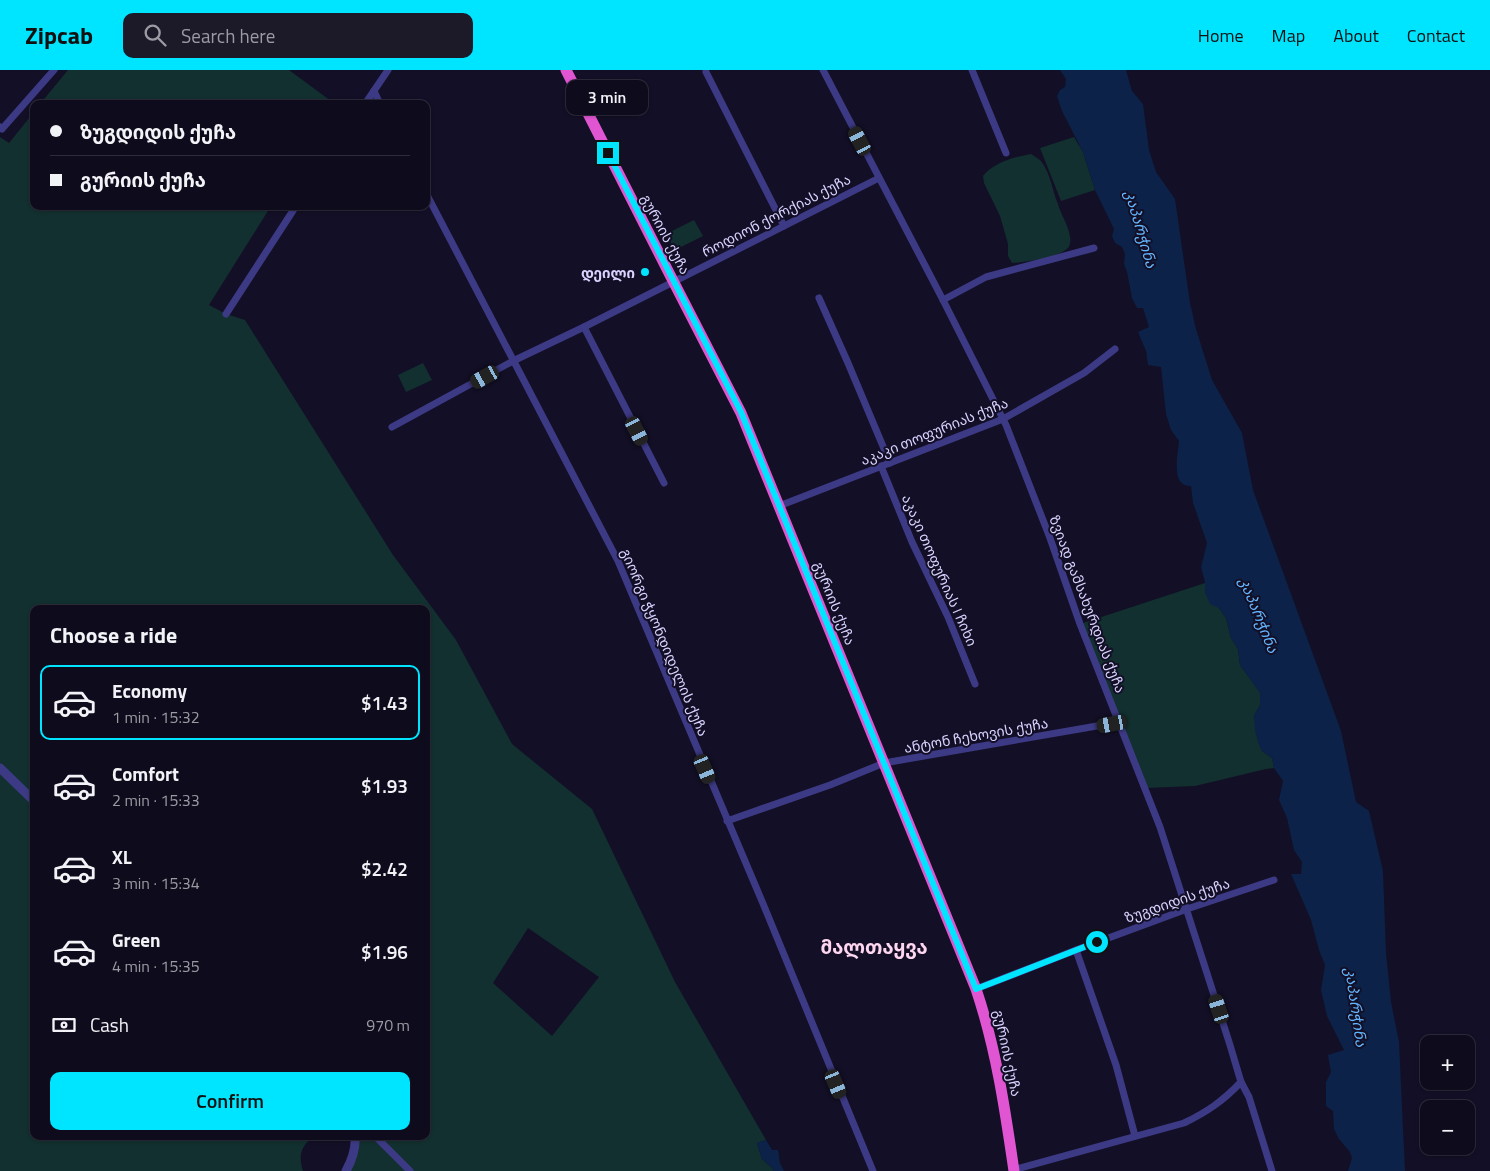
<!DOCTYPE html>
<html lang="en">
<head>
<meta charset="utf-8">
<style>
	body { margin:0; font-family:"Titillium Web","Noto Sans Georgian",sans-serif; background:#1c1929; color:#f1f3f6; height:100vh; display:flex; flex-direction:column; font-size:19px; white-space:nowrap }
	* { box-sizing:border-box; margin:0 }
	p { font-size:16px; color:#9b9ba3 }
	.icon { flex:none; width:28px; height:28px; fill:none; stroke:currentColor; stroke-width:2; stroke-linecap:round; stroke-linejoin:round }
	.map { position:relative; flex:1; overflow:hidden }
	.sheet { position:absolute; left:30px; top:535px; width:400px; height:535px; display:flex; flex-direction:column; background:#0e0b1c; border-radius:10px; box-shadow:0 1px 4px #0004,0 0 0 1px #2e2b3b }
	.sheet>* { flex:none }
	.top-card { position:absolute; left:30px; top:30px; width:400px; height:110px; border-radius:10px; box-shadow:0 1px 4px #0004,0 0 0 1px #2e2b3b; display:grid; align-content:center; height:110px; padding:0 20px; background:#0e0b1c }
	.tools { position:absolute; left:1420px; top:965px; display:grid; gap:10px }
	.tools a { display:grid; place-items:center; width:55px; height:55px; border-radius:10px; background:#0e0b1c; box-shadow:0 1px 4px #0004,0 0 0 1px #2e2b3b; font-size:25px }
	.end { position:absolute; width:22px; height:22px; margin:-11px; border:6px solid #00e5ff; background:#111; box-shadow:0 0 0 2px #111 }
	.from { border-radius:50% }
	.bubble { position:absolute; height:35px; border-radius:10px; background:#0e0b1c; box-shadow:0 1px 4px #0004,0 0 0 1px #2e2b3b; font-size:16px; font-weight:600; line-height:35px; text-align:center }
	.car { position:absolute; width:15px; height:30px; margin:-15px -8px; border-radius:6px; box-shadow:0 0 4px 1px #0007; background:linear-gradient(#222 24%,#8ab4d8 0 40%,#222 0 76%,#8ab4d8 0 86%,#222 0) }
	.top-card b { display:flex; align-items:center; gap:18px; height:48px; font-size:19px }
	.top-card b+b { border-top:1px solid #2e2b3b }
	.top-card i { width:12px; height:12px; background:#f1f3f6 }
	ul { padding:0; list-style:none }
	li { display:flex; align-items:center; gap:15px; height:75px; margin:0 10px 8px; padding:0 10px; border:2px solid transparent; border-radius:10px }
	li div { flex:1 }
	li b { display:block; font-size:19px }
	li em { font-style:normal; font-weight:600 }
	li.active { border-color:#00e5ff }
	li>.icon { width:45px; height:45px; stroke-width:1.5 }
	h2 { padding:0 20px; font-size:22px; line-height:60px }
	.pay { display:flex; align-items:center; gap:12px; height:55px; padding:0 20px; font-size:19px }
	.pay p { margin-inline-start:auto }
	.cta { display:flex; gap:10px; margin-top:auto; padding:10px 20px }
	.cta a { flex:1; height:58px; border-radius:10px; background:#00e5ff; color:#111; font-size:20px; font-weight:600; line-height:58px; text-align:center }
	header { display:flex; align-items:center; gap:30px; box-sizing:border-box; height:70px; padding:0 25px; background:#00e5ff; color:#111 }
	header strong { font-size:24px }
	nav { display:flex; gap:28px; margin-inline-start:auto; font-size:18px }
	.search { width:350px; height:45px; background:#1c1929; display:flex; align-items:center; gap:12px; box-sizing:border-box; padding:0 18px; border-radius:10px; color:#9b9ba3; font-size:19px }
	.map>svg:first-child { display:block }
</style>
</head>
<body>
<header>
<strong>Zipcab</strong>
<div class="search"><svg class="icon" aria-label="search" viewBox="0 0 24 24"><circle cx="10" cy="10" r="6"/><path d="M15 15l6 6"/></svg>Search here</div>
<nav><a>Home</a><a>Map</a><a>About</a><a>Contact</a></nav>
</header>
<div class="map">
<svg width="1490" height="1101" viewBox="0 0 1490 1101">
	<rect width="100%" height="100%" fill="#130f26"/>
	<g fill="#12302f" fill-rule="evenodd">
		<path d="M 68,0 L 289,0 L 335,34 L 40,34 Z"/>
		<path d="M 34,42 L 34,136 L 271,136 L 209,235 L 226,244 L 245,250 L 393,485 L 456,570 L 512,674 L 592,739 L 675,912 L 766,1070 L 757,1073 L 762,1089 L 771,1097 L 774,1101 L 346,1101 L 355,1066 L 426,1066 L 426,539 L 34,539 L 34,1066 L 314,1066 C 301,1076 298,1085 303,1101 L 0,1101 L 0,67 L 9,73 ZM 528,858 L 599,907 L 552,966 L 493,913 Z"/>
		<path d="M 1074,67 L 1083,82 L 1095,120 L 1061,131 L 1040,78 Z"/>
		<path d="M 1031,84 C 1034,86 1038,88 1041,91 C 1051,104 1052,120 1058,134 C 1061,145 1069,156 1070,167 C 1071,170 1070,176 1068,178 C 1058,188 1026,192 1012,193 L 1008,186 L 1008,174 L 1000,146 L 984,113 L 983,106 C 994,92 1014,87 1031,84 Z"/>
		<path d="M 694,150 L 703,166 L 675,180 L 666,164 Z"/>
		<path d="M 423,293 L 432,310 L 406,322 L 398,305 Z"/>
		<path d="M 1205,513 L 1205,522 L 1219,538 L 1226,548 L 1231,568 L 1238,579 L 1240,595 L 1260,622 L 1260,635 L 1254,646 L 1262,681 L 1272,688 L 1274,698 L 1266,699 L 1195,716 L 1146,718 L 1080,554 Z"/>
	</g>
	<g fill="#0c2248">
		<path d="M 1060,0 L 1126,0 L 1132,21 L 1143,34 L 1149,80 L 1156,102 L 1175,129 L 1190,233 L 1196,259 L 1212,310 L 1242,363 L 1253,420 L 1341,661 L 1356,732 L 1369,741 L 1383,801 L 1386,883 L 1391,932 L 1399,972 L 1405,1101 L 1348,1101 L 1352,1088 L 1350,1082 L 1339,1069 L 1334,1059 L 1333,1041 L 1326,1036 L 1326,1012 L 1331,1002 L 1328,985 L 1344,980 L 1327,946 L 1321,920 L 1325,895 L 1319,880 L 1311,850 L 1291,804 L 1301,804 L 1302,792 L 1294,780 L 1287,748 L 1279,730 L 1283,711 L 1274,698 L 1272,688 L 1262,681 L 1259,675 L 1255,661 L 1254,646 L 1260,635 L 1260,623 L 1240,595 L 1238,579 L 1231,568 L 1226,548 L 1219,538 L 1210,534 L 1205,522 L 1205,512 L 1201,497 L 1207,473 L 1193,433 L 1191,416 C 1186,416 1183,415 1180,411 C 1174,403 1178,381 1179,371 L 1171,360 L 1166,344 L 1161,297 L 1148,295 L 1146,281 L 1138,262 L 1149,257 L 1143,238 L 1137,238 L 1132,228 L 1127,202 L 1124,194 L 1125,184 L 1122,177 L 1115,173 L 1112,166 L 1114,159 L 1095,120 L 1083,82 L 1062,41 L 1057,26 L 1060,20 L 1065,17 L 1066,9 Z"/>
		<path d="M 766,1070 L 772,1080 L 778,1080 L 780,1093 L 784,1101 L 774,1101 L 771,1097 L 762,1089 L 757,1073 Z"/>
	</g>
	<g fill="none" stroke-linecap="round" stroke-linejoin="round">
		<g stroke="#3d3a85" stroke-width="7">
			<path d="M 823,0 L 943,230 L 1006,355 L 1050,468 L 1080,554 L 1160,757 L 1230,975 L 1241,1012 L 1249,1027 L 1272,1101"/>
			<path d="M 972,0 L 1006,83"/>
			<path d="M 706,2 L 784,156"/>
			<path d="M 374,21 L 380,34"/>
			<path d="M 365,34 L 388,0"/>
			<path d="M 0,57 L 2,59 L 54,0"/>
			<path d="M 426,123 L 618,491 L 764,836 L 873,1101"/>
			<path d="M 819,228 L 848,293 L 890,393"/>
			<path d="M 943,230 L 986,207 L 1094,178"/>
			<path d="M 226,244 L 296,136"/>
			<path d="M 584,257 L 664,413"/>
			<path d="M 392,357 L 513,291 L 584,257 L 879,108"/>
			<path d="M 881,396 L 912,472 L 948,547 L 975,614"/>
			<path d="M 779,436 L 1003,349 L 1084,303 L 1115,279"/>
			<path d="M 727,751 L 830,715 L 884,693 L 1120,652"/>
			<path d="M 1076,880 L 1116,995 L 1135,1066"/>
			<path d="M 976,919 L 1076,880 L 1187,839 L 1274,810"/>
			<path d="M 375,1066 L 410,1101"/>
			<path d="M 1013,1100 L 1184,1053 C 1207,1042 1223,1031 1241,1012"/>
		</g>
		<g stroke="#3d3a85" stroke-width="9">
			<path d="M 0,698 L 34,731"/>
			<path d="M 346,1101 C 352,1090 356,1078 355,1066"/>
		</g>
		<path stroke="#e055d1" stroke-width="11" d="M 566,0 L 667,199 L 741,343 L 976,919 C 996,978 1005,1039 1014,1101"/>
	</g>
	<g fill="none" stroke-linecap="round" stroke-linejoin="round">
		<path stroke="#00e5ff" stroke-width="6" d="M 608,83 L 741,342 L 976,919 L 1097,872"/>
	</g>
	<circle fill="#00e5ff" stroke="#130f26" stroke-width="2" cx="645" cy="202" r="5"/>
	<g text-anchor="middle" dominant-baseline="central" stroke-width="4" stroke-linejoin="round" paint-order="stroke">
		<g font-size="14" fill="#d9d4ff" stroke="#130f26">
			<text transform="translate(776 145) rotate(-27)">როდიონ ქორქიას ქუჩა</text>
			<text transform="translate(666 164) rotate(62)">გურიის ქუჩა</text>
			<text transform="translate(934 361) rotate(-22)">აკაკი თოფურიას ქუჩა</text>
			<text transform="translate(940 500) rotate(66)">აკაკი თოფურიას I ჩიხი</text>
			<text transform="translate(835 533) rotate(68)">გურიის ქუჩა</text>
			<text transform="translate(1088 534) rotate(69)">ზვიად გამსახურდიას ქუჩა</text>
			<text transform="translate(665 572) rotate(67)">გიორგი ჭყონდიდელის ქუჩა</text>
			<text transform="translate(976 665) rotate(-10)">ანტონ ჩეხოვის ქუჩა</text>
			<text transform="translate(1177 830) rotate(-19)">ზუგდიდის ქუჩა</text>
			<text transform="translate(1008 983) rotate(78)">გურიის ქუჩა</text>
		</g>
		<g font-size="14" font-weight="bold" fill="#d9d4ff" stroke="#130f26" text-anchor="end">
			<text x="635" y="202">დეილი</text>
		</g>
		<g font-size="15" font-style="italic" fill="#62b6ff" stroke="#130f26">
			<text transform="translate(1141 159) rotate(74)">კაპარჭინა</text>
			<text transform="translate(1259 545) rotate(68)">კაპარჭინა</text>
			<text transform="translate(1356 937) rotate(82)">კაპარჭინა</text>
		</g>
		<g font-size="19" font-weight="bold" fill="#ffd6f0" stroke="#130f26">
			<text x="874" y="876">მალთაყვა</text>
		</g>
	</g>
</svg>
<div class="tools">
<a>+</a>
<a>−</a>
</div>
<i class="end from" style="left:1097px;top:872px"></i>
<i class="end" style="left:608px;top:83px"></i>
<div class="bubble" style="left:566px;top:10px;width:82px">3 min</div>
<i class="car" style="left:860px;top:71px;rotate:332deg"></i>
<i class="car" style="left:485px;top:307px;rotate:241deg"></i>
<i class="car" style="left:637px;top:361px;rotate:153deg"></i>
<i class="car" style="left:1112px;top:654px;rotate:260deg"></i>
<i class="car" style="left:705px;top:699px;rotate:157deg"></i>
<i class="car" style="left:1219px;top:939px;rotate:342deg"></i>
<i class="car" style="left:836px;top:1014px;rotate:157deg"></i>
<div class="top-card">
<b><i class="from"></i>ზუგდიდის ქუჩა</b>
<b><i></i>გურიის ქუჩა</b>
</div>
<section class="sheet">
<h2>Choose a ride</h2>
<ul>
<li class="active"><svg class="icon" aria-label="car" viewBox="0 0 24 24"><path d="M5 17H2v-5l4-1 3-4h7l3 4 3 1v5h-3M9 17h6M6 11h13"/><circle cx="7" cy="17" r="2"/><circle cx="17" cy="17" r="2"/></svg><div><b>Economy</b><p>1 min · 15:32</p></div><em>$1.43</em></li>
<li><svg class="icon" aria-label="car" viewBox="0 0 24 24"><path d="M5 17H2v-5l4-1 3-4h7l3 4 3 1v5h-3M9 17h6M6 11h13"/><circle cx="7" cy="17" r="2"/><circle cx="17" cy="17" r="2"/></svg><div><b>Comfort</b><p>2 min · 15:33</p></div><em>$1.93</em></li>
<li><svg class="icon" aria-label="car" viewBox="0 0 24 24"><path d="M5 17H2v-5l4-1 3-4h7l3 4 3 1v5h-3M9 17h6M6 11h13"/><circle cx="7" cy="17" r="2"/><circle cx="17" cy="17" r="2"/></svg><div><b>XL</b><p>3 min · 15:34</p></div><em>$2.42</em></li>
<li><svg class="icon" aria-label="car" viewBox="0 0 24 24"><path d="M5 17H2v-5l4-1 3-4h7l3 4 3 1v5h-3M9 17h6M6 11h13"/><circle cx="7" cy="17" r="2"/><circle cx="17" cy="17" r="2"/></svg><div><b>Green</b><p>4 min · 15:35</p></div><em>$1.96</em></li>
</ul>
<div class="pay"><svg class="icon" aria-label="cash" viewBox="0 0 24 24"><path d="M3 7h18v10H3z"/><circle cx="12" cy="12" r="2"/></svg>Cash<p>970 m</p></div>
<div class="cta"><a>Confirm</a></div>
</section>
</div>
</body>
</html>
